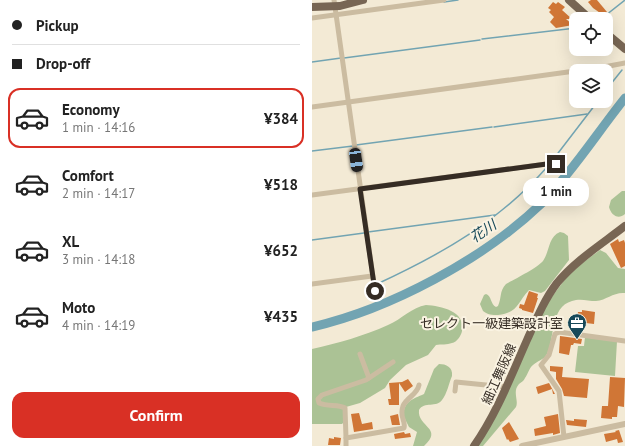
<!DOCTYPE html>
<html lang="en">
<head>
<meta charset="utf-8">
<style>
	body { margin:0; font-family:"PT Sans","Noto Sans JP",sans-serif; background:#f6f6f6; color:#222; height:100vh; display:flex; flex-direction:column; font-size:15px; white-space:nowrap }
	* { box-sizing:border-box; margin:0 }
	p { font-size:13px; color:#767676 }
	.icon { flex:none; width:22px; height:22px; fill:none; stroke:currentColor; stroke-width:2; stroke-linecap:round; stroke-linejoin:round }
	.map { position:relative; flex:1; overflow:hidden }
	.panel { display:flex; flex-direction:column; background:#fff; width:312px }
	.panel>* { flex:none }
	.banner { display:grid; align-content:center; height:88px; padding:0 12px; background:#fff }
	.fabs { position:absolute; left:257px; top:12px; display:grid; gap:8px }
	.fabs a { display:grid; place-items:center; width:44px; height:44px; border-radius:8px; background:#fff; box-shadow:0 4px 16px #0002; font-size:20px }
	.end { position:absolute; width:18px; height:18px; margin:-9px; border:5px solid #352c24; background:#fff; box-shadow:0 0 0 2px #fff }
	.from { border-radius:50% }
	.bubble { position:absolute; height:28px; border-radius:12px; background:#fff; box-shadow:0 4px 16px #0002; font-size:13px; font-weight:600; line-height:28px; text-align:center }
	.car { position:absolute; width:12px; height:24px; margin:-12px -6px; border-radius:5px; box-shadow:0 0 3px 1px #0007; background:linear-gradient(#222 24%,#8ab4d8 0 40%,#222 0 76%,#8ab4d8 0 86%,#222 0) }
	.banner b { display:flex; align-items:center; gap:14px; height:38px; font-size:15px }
	.banner b+b { border-top:1px solid #e0e0e0 }
	.banner i { width:10px; height:10px; background:#222 }
	ul { padding:0; list-style:none }
	li { display:flex; align-items:center; gap:12px; height:60px; margin:0 8px 6px; padding:0 4px; border:2px solid transparent; border-radius:12px }
	li div { flex:1 }
	li b { display:block; font-size:15px }
	li em { font-style:normal; font-weight:600 }
	li.selected { border-color:#d93025 }
	li>.icon { width:36px; height:36px; stroke-width:1.5 }
	.cta { display:flex; gap:8px; margin-top:auto; padding:8px 12px }
	.cta a { flex:1; height:46px; border-radius:12px; background:#d93025; color:#fff; font-size:16px; font-weight:600; line-height:46px; text-align:center }
	main { display:flex; flex:1; min-height:0 }
	.map>svg:first-child { display:block }
</style>
</head>
<body>
<main>
<section class="panel">
<div class="banner">
<b><i class="from"></i>Pickup</b>
<b><i></i>Drop-off</b>
</div>
<ul>
<li class="selected"><svg class="icon" aria-label="car" viewBox="0 0 24 24"><path d="M5 17H2v-5l4-1 3-4h7l3 4 3 1v5h-3M9 17h6M6 11h13"/><circle cx="7" cy="17" r="2"/><circle cx="17" cy="17" r="2"/></svg><div><b>Economy</b><p>1 min · 14:16</p></div><em>¥384</em></li>
<li><svg class="icon" aria-label="car" viewBox="0 0 24 24"><path d="M5 17H2v-5l4-1 3-4h7l3 4 3 1v5h-3M9 17h6M6 11h13"/><circle cx="7" cy="17" r="2"/><circle cx="17" cy="17" r="2"/></svg><div><b>Comfort</b><p>2 min · 14:17</p></div><em>¥518</em></li>
<li><svg class="icon" aria-label="car" viewBox="0 0 24 24"><path d="M5 17H2v-5l4-1 3-4h7l3 4 3 1v5h-3M9 17h6M6 11h13"/><circle cx="7" cy="17" r="2"/><circle cx="17" cy="17" r="2"/></svg><div><b>XL</b><p>3 min · 14:18</p></div><em>¥652</em></li>
<li><svg class="icon" aria-label="car" viewBox="0 0 24 24"><path d="M5 17H2v-5l4-1 3-4h7l3 4 3 1v5h-3M9 17h6M6 11h13"/><circle cx="7" cy="17" r="2"/><circle cx="17" cy="17" r="2"/></svg><div><b>Moto</b><p>4 min · 14:19</p></div><em>¥435</em></li>
</ul>
<div class="cta"><a>Confirm</a></div>
</section>
<div class="map">
<svg width="313" height="446" viewBox="0 0 313 446">
	<rect width="100%" height="100%" fill="#f3ead5"/>
	<g fill="#abc295">
		<path d="M 310,191 L 313,191 L 313,214 C 306,220 299,215 297,207 L 299,200 Z"/>
		<path d="M 248,232 L 252,233 L 256,236 L 257,260 L 233,291 L 229,293 L 217,290 C 205,303 206,313 186,315 C 180,315 176,315 171,311 L 168,304 L 172,295 L 174,294 C 180,296 178,304 184,307 L 186,306 C 190,297 187,292 194,284 C 203,279 225,268 231,261 C 238,251 236,237 248,232 Z"/>
		<path d="M 288,250 L 294,253 L 306,268 L 313,269 L 313,293 C 301,292 295,300 284,301 C 276,301 268,298 260,301 C 238,307 243,338 235,354 C 232,360 225,361 221,365 C 217,368 216,374 213,378 C 212,381 209,382 207,384 C 200,392 207,400 204,407 L 171,446 L 166,446 L 236,302 L 254,278 L 269,264 Z"/>
		<path d="M 114,305 C 129,306 154,311 150,331 C 149,336 145,342 140,343 C 135,345 129,344 124,345 L 116,355 L 94,365 L 78,380 L 73,388 L 48,403 L 34,407 L 32,422 L 30,424 L 0,424 L 0,349 C 26,343 52,336 76,325 C 90,319 100,307 114,305 Z"/>
		<path d="M 273,337 L 305,341 L 303,376 L 263,372 L 266,346 L 272,346 Z"/>
		<path d="M 127,364 C 134,364 141,367 140,376 C 137,383 135,394 130,400 C 125,408 112,401 107,410 C 105,427 132,428 112,446 L 101,446 L 105,432 L 97,427 L 92,417 C 90,402 101,399 112,394 L 122,369 Z"/>
	</g>
	<g fill="none" stroke-linecap="round" stroke-linejoin="round">
		<g stroke="#72a4b2" stroke-width="1.5">
			<path d="M 132,2 L 146,0"/>
			<path d="M 289,19 L 313,0"/>
			<path d="M 170,39 L 264,28"/>
			<path d="M 32,58 L 168,40"/>
			<path d="M 0,62 L 29,58"/>
			<path d="M 294,90 L 310,70"/>
			<path d="M 182,127 L 275,114"/>
			<path d="M 44,145 L 180,127"/>
			<path d="M 0,151 L 41,146"/>
			<path d="M 240,161 L 286,101"/>
			<path d="M 56,232 L 183,215"/>
			<path d="M 0,240 L 52,233"/>
			<path d="M 65,284 C 130,254 188,221 236,166"/>
		</g>
		<path stroke="#72a4b2" stroke-width="9" d="M 0,327 C 78,309 172,259 230,203 C 261,171 285,133 313,98"/>
	</g>
	<g fill="#d07636">
		<path d="M 279,0 L 285,0 L 295,12 L 291,15 L 281,8 L 276,2 Z"/>
		<path d="M 241,2 L 244,4 L 246,2 L 253,7 L 250,10 L 260,19 L 254,19 L 261,25 L 244,28 L 238,22 L 242,17 L 237,12 L 239,10 L 236,8 Z"/>
		<path d="M 306,239 L 307,242 L 312,240 L 313,243 L 313,266 L 309,268 L 298,244 Z"/>
		<path d="M 217,291 L 226,294 L 225,298 L 226,298 L 221,313 L 210,310 L 210,309 L 207,308 L 208,304 L 212,305 Z"/>
		<path d="M 270,310 L 283,312 L 282,324 L 274,323 L 274,326 L 260,324 L 261,317 L 265,317 L 266,312 L 270,312 Z"/>
		<path d="M 248,336 L 270,339 L 269,344 L 262,343 L 261,345 L 259,345 L 257,355 L 247,353 Z"/>
		<path d="M 238,366 L 251,367 L 250,377 L 277,379 L 275,398 L 252,396 L 250,389 L 244,379 L 244,372 L 238,371 Z"/>
		<path d="M 298,377 L 313,378 L 312,407 L 306,406 L 305,417 L 300,417 L 300,419 L 289,418 L 290,406 L 296,406 Z"/>
		<path d="M 96,379 L 101,386 L 93,392 L 87,383 L 87,405 L 77,405 L 76,399 L 79,399 L 77,383 L 90,382 Z"/>
		<path d="M 237,383 L 243,394 L 241,394 L 240,389 L 226,394 L 224,387 Z"/>
		<path d="M 47,413 L 50,424 L 60,422 L 61,429 L 42,432 L 39,414 Z"/>
		<path d="M 86,414 L 88,425 L 80,425 L 78,416 Z"/>
		<path d="M 246,414 L 248,433 L 241,435 L 241,433 L 223,436 L 222,429 L 234,426 L 232,417 Z"/>
		<path d="M 262,419 L 275,420 L 274,427 L 255,425 L 254,420 L 262,421 Z"/>
		<path d="M 197,422 L 207,439 L 198,442 L 196,439 L 195,440 L 190,428 Z"/>
		<path d="M 307,430 L 311,442 L 306,443 L 305,439 L 294,442 L 292,434 L 304,432 L 303,431 Z"/>
		<path d="M 92,432 L 93,434 L 98,433 L 99,437 L 83,439 L 82,434 Z"/>
		<path d="M 22,437 L 29,438 L 28,445 L 16,445 L 17,438 L 22,439 Z"/>
	</g>
	<g fill="none" stroke-linecap="round" stroke-linejoin="round">
		<g stroke="#cbbca1" stroke-width="5">
			<path d="M 22,0 L 63,291"/>
			<path d="M 0,18 L 132,0"/>
			<path d="M 0,107 L 292,67 L 313,63"/>
			<path d="M 0,195 L 242,163 L 244,164"/>
			<path d="M 0,284 L 60,276"/>
			<path d="M 48,354 L 57,378"/>
			<path d="M 143,391 L 144,382 L 194,387"/>
			<path d="M 252,437 L 247,391 L 229,365 L 237,355 L 243,334 L 247,332 L 313,341"/>
			<path d="M 34,438 L 33,408 C 26,404 16,407 7,403 L 6,399 L 10,395 L 54,380 L 81,362"/>
			<path d="M 34,446 L 34,438 L 92,428 C 94,420 87,418 91,406 C 95,397 105,395 107,385"/>
		</g>
		<path stroke="#cbbca1" stroke-width="6" d="M 210,446 L 313,424"/>
		<g stroke="#786654" stroke-width="8">
			<path d="M 257,0 L 278,19"/>
			<path d="M 0,7 L 28,6 L 51,0"/>
			<path d="M 294,33 L 313,49"/>
			<path d="M 162,446 C 185,413 199,376 215,340 C 224,320 232,300 245,283 C 264,260 290,244 313,226"/>
		</g>
	</g>
	<g fill="none" stroke-linecap="round" stroke-linejoin="round">
		<path stroke="#352c24" stroke-width="5" d="M 63,291 L 48,189 L 242,163 L 244,164"/>
	</g>
	<defs>
		<symbol id="office-pin" viewBox="-11 -11 22 30"><path d="M0 17L-7.5 6A9.5 9.5 0 1 1 7.5 6Z" fill="#174959" stroke="#faf3e2"/><path d="M-6-3h4V-5.5h4V-3h4V5H-6ZM-1-4.5V-3h2v-1.5ZM-6 0V1H6V0Z" fill="#fff"/></symbol>
	</defs>
	<g fill-rule="evenodd">
		<use href="#office-pin" x="254" y="312" width="22" height="30"/>
	</g>
	<g text-anchor="middle" dominant-baseline="central" stroke-width="4" stroke-linejoin="round" paint-order="stroke">
		<g font-size="13" fill="#352c24" stroke="#faf3e2" text-anchor="end">
			<text x="251" y="323">セレクト一級建築設計室</text>
		</g>
		<g font-size="13" fill="#352c24" stroke="#faf3e2">
			<text transform="translate(187 374) rotate(-66)">細江舞阪線</text>
		</g>
		<g font-size="14" font-style="italic" fill="#174959" stroke="#faf3e2">
			<text transform="translate(171 231) rotate(-34)">花川</text>
		</g>
	</g>
</svg>
<div class="fabs">
<a><svg class="icon" aria-label="locate" viewBox="0 0 24 24"><circle cx="12" cy="12" r="6"/><path d="M12 2v4M12 18v4M2 12h4M18 12h4"/></svg></a>
<a><svg class="icon" aria-label="layers" viewBox="0 0 24 24"><path d="M12 4l9 5-9 5-9-5zM3 14l9 5 9-5"/></svg></a>
</div>
<i class="end from" style="left:63px;top:291px"></i>
<i class="end" style="left:244px;top:164px"></i>
<div class="bubble" style="left:211px;top:178px;width:66px">1 min</div>
<i class="car" style="left:44px;top:160px;rotate:172deg"></i>
</div>
</main>
</body>
</html>
